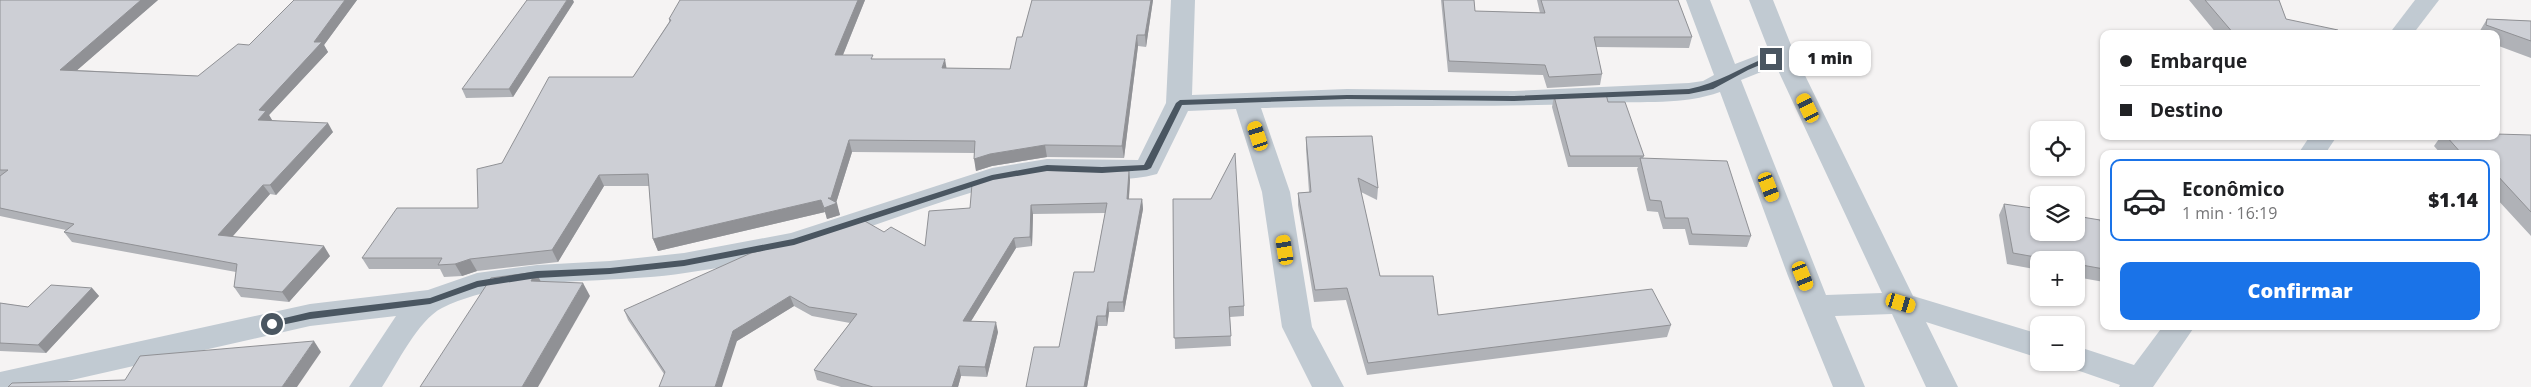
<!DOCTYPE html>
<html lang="pt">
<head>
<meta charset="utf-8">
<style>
	body { margin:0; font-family:"Open Sans",sans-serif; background:#f6f6f6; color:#202124; height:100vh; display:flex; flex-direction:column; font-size:19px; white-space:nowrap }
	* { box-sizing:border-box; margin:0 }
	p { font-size:16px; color:#757577 }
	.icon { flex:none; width:28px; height:28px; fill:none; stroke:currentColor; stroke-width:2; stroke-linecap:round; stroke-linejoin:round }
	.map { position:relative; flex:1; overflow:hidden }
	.drawer { position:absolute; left:2100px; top:150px; width:400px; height:180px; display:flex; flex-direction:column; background:#fff; border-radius:10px; box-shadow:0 1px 4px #0004 }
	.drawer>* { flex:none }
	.hud { position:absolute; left:2100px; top:30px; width:400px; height:110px; border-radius:10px; box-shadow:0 1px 4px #0004; display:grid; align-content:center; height:110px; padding:0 20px; background:#fff }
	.controls { position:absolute; left:2030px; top:121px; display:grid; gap:10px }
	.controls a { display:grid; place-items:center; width:55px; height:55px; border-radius:10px; background:#fff; box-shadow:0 1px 4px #0004; font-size:25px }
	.end { position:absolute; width:22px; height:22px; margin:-11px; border:6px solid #4a5661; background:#fff; box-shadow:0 0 0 2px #fff }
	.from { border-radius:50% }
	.bubble { position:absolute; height:35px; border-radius:10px; background:#fff; box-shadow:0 1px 4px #0004; font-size:16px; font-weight:800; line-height:35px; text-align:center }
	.car { position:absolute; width:15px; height:30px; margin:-15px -8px; border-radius:6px; box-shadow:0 0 4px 1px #0007; background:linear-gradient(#f5c518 24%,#345 0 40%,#f5c518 0 76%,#345 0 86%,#f5c518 0) }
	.hud b { display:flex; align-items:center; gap:18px; height:48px; font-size:19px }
	.hud b+b { border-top:1px solid #e0e0e0 }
	.hud i { width:12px; height:12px; background:#202124 }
	ul { padding:9px 0 0; list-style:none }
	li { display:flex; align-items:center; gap:15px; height:82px; margin:0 10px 8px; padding:0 10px; border:2px solid transparent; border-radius:10px }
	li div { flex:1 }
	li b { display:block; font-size:19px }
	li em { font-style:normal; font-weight:800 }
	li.active { border-color:#1a73e8 }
	li>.icon { width:45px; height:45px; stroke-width:1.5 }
	.action { display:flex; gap:10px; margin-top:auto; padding:10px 20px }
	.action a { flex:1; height:58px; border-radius:10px; background:#1a73e8; color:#fff; font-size:20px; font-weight:800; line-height:58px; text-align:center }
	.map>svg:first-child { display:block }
</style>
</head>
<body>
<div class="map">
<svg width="2531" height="387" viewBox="0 0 2531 387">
	<rect width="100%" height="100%" fill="#f5f3f3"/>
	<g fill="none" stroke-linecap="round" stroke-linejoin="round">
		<g fill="#c1cad2" fill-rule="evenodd">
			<path d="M 1171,0 L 1195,0 L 1192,95 L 1347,89 L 1514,91 L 1689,83 L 1703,81 L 1714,75 L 1686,0 L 1710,0 L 1735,64 L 1769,51 L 1749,0 L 1773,0 L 1795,55 L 1913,296 L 2039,334 L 2039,358 L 1926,322 L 1958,387 L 1926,387 L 1892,314 L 1835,316 L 1865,387 L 1833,387 L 1788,276 L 1720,92 C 1685,105 1641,101 1603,103 C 1489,108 1375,104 1261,108 L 1290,192 L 1312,327 L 1344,387 L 1312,387 L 1282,327 L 1262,192 L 1236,109 L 1188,111 L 1160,168 L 1157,174 C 1122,184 1084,176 1048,177 C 1031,177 1011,181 995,186 C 930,203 868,229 804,249 C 766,261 724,267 685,273 C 610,285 511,274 442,308 C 418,320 397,364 382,387 L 349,387 L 396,316 L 310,326 L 41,387 L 0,387 L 0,372 L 310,304 L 428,290 L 477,273 L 537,265 L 610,261 L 684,253 L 791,233 L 992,168 L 1047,159 L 1138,160 L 1166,103 ZM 1776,66 L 1882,293 L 1826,295 L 1741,80 Z"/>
			<path d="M 2415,0 L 2439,0 L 2413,34 L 2389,34 Z"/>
			<path d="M 2310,136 L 2337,136 L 2325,154 L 2298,154 Z"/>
			<path d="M 2163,326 L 2195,326 L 2153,387 L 2119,387 L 2120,385 L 2065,366 L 2063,362 L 2076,362 L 2076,346 L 2134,365 Z"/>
		</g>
	</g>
	<g fill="#b0b2b7">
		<path d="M 0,0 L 158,0 L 77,70 L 198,76 L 249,45 L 294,0 L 357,0 L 324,45 L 328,52 L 269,115 L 272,120 L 333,132 L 276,195 L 270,194 L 232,237 L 330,256 L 289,302 L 241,297 L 234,287 L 236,272 L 72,242 L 64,232 L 66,230 L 0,216 Z"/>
		<path d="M 865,0 L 843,55 L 947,68 L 1010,69 L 1022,37 L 1032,0 L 1153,0 L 1146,47 L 1138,46 L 1124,158 L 1047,157 L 992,166 L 976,171 L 974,153 L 852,152 L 836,203 L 840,215 L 827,219 L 825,212 L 658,251 L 653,239 L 649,186 L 604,186 L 558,262 L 477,271 L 462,276 L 444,277 L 440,269 L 369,269 L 362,258 L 478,208 L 502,163 L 633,77 L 669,22 L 669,19 Z"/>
		<path d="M 1441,0 L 1474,0 L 1475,11 L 1540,13 L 1537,0 L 1678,0 L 1692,37 L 1689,48 L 1596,47 L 1602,74 L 1600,85 L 1547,88 L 1543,75 L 1448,72 Z"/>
		<path d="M 2189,0 L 2279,0 L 2286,19 L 2337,34 L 2217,34 Z"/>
		<path d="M 574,2 L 513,97 L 466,98 L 462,89 Z"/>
		<path d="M 2487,19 L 2531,21 L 2531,58 L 2496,45 L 2496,34 L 2478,34 Z"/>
		<path d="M 1554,96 L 1608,102 L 1644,156 L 1643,158 L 1751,236 L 1747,247 L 1689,245 L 1685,229 L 1663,229 L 1658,212 L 1647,211 L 1637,169 L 1638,167 L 1568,167 L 1552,107 Z"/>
		<path d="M 2531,135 L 2531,236 L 2496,198 L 2496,154 L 2441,154 L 2434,146 L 2441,136 L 2496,136 Z"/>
		<path d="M 2256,136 L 2263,136 L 2261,139 Z"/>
		<path d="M 1306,137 L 1378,188 L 1377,200 L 1361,192 L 1380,276 L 1438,315 L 1671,325 L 1667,337 L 1367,375 L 1346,300 L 1314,302 L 1298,205 L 1298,193 L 1309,192 L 1306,149 Z"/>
		<path d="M 1129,171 L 1130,180 L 1129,199 L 1142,199 L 1143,209 L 1124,312 L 1109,312 L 1107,326 L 1098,326 L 1087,387 L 1026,387 L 1059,347 L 1094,272 L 1105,213 L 1033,214 L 1032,246 L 1016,248 L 971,321 L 998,332 L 987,377 L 961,376 L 958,387 L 841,387 L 817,380 L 814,370 L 850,323 L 812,316 L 794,306 L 737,341 L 664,374 L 628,320 L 624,310 L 884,232 L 925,246 L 970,208 Z"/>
		<path d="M 1173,199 L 1244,306 L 1244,316 L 1230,317 L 1231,346 L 1175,349 Z"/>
		<path d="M 2004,204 L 2104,236 L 2104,282 L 2076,277 L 2076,260 L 2039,260 L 2039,270 L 2007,264 L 1999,215 Z"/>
		<path d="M 92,288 L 99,296 L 46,353 L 0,351 L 0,303 L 28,307 Z"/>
	</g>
	<g fill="#909195">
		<path d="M 141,0 L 158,0 L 67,79 L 60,70 Z"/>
		<path d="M 345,0 L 357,0 L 324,45 L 328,52 L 269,115 L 272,120 L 258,120 L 259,110 L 314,42 Z"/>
		<path d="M 567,0 L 573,0 L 574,2 L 513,97 L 509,89 Z"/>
		<path d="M 858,0 L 865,0 L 838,67 L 835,55 Z"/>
		<path d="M 1151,0 L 1153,0 L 1146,47 L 1145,35 Z"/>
		<path d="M 1137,35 L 1138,46 L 1124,158 L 1122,146 Z"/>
		<path d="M 945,59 L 947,71 L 942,68 Z"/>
		<path d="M 328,123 L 333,132 L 276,195 L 270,185 Z"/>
		<path d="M 849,140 L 852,152 L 836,203 L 837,203 L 840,215 L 827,219 L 824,208 Z"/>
		<path d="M 1045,145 L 1047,157 L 992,166 L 976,171 L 974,159 L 990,154 Z"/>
		<path d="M 1129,171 L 1130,180 L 1128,209 L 1127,199 Z"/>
		<path d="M 599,175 L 604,186 L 558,262 L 552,250 Z"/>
		<path d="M 263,185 L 270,194 L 225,245 L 218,235 Z"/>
		<path d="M 1142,199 L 1143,209 L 1124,312 L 1123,302 Z"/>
		<path d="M 821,200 L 825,212 L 658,251 L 653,239 Z"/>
		<path d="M 1031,205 L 1033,214 L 1032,246 L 1030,237 Z"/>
		<path d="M 1014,238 L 1016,248 L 965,331 L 963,321 Z"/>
		<path d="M 324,246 L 330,256 L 289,302 L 282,292 Z"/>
		<path d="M 470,259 L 477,271 L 462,276 L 455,264 Z"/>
		<path d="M 536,272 L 543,286 L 531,281 Z"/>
		<path d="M 583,283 L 590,296 L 538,387 L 522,387 Z"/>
		<path d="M 92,288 L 99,296 L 46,353 L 38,345 Z"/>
		<path d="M 790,296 L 794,306 L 737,341 L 722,387 L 715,387 L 733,331 Z"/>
		<path d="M 1108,302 L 1109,312 L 1107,326 L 1106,316 Z"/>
		<path d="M 1097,316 L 1098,326 L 1087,387 L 1084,387 Z"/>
		<path d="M 996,322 L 998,332 L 987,377 L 985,367 Z"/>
		<path d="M 314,341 L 321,352 L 297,387 L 282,387 Z"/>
		<path d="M 959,366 L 961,376 L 958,387 L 952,387 Z"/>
	</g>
	<g fill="#cdcfd5" stroke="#909195">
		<path d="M 0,0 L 141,0 L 60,70 L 198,76 L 238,44 L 249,45 L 294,0 L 345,0 L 314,42 L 322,42 L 259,110 L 266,111 L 258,120 L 328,123 L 270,185 L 263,185 L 218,235 L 324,246 L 282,292 L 234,287 L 237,264 L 64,232 L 74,224 L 0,208 L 0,176 L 8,170 L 0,170 Z"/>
		<path d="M 527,0 L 567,0 L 509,89 L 462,89 Z"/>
		<path d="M 680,0 L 858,0 L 835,55 L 873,55 L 871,59 L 945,59 L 942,68 L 1010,69 L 1017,37 L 1022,37 L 1032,0 L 1151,0 L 1145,35 L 1137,35 L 1122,146 L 1045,145 L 990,154 L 974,159 L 975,141 L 849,140 L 831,198 L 828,198 L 837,203 L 824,208 L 821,200 L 653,239 L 648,174 L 599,175 L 552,250 L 470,259 L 455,264 L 438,265 L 442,258 L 362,258 L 397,208 L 478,208 L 477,169 L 502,163 L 549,77 L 633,77 L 671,20 L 669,19 Z"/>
		<path d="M 1443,0 L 1474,0 L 1475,11 L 1545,13 L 1541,0 L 1678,0 L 1692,37 L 1594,37 L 1602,74 L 1549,77 L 1545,65 L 1449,61 Z"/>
		<path d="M 2205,0 L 2279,0 L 2286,19 L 2338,30 L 2337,34 L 2234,34 Z"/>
		<path d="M 2487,19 L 2531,21 L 2531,41 L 2486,25 Z"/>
		<path d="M 1606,94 L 1608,102 L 1625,102 L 1644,156 L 1570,156 L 1554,96 Z"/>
		<path d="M 2496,134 L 2531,135 L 2531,212 L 2496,174 L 2496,154 L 2462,154 L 2446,136 L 2496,136 Z"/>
		<path d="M 1372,136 L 1378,188 L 1358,178 L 1380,276 L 1433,276 L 1438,315 L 1652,289 L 1671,325 L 1368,363 L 1347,288 L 1315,290 L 1298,193 L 1311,192 L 1306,137 Z"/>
		<path d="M 1235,153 L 1244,306 L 1229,307 L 1231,336 L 1174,338 L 1173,199 L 1211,199 Z"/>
		<path d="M 1640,158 L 1727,161 L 1751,236 L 1692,234 L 1688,218 L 1665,218 L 1661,201 L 1650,200 Z"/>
		<path d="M 1047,169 L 1129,171 L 1127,199 L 1142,199 L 1123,302 L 1108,302 L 1106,316 L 1097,316 L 1084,387 L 1026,387 L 1034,347 L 1059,347 L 1074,272 L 1094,272 L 1107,203 L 1031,205 L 1030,237 L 1014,238 L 963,321 L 996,322 L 985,367 L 959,366 L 952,387 L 873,387 L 814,370 L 857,314 L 809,307 L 790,296 L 733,331 L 715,387 L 659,387 L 665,372 L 624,310 L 751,253 L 801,241 L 863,220 L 884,232 L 891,227 L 925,246 L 929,211 L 970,208 L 972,184 L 1013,173 Z"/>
		<path d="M 2004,204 L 2039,209 L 2039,232 L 2076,232 L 2076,216 L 2100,220 L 2104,236 L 2104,269 L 2076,264 L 2076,260 L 2052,260 L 2013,253 Z"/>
		<path d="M 536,272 L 531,281 L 583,283 L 522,387 L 420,387 L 491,278 Z"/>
		<path d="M 51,285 L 92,288 L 38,345 L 0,343 L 0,303 L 28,307 Z"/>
		<path d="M 314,341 L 282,387 L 8,387 L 12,383 L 125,380 L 140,356 Z"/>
	</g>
	<path fill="#4a5661" d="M 1768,57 L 1774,59 L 1748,70 L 1713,89 L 1689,94 L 1514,101 L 1347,99 L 1182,105 L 1151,168 L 1147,170 L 1102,173 L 1047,171 L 993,180 L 794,245 L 684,266 L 610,274 L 537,278 L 478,287 L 430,304 L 310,319 L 272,327 L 267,324 L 272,321 L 310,312 L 430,298 L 477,281 L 537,271 L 610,268 L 684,260 L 793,239 L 992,175 L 1047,165 L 1102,167 L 1144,165 L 1176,103 L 1180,100 L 1347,95 L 1514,96 L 1689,89 C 1717,84 1741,67 1768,57 Z"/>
</svg>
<div class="controls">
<a><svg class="icon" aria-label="locate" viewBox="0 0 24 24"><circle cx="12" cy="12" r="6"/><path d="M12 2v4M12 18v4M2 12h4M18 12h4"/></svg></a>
<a><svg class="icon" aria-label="layers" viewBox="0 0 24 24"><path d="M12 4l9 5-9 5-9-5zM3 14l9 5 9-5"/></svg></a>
<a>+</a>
<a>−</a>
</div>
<i class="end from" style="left:272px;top:324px"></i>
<i class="end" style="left:1771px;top:59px"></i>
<div class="bubble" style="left:1789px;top:41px;width:82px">1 min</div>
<i class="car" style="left:1808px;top:108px;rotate:334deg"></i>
<i class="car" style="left:1258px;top:136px;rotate:342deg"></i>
<i class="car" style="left:1769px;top:187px;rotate:159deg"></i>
<i class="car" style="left:1285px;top:250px;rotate:351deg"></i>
<i class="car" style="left:1803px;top:276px;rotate:158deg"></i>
<i class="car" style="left:1901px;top:303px;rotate:107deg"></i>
<div class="hud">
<b><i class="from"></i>Embarque</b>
<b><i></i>Destino</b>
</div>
<section class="drawer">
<ul>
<li class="active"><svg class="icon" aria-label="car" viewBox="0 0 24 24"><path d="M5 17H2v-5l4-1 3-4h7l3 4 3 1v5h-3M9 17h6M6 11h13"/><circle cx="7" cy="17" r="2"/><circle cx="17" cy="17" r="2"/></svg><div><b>Econômico</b><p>1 min · 16:19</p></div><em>$1.14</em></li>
</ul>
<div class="action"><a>Confirmar</a></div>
</section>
</div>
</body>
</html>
